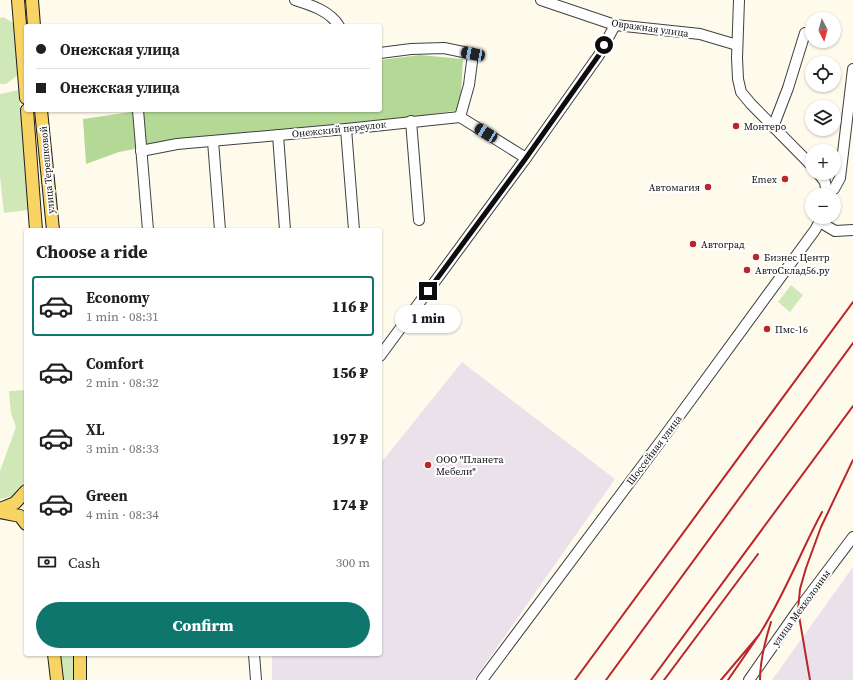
<!DOCTYPE html>
<html lang="en">
<head>
<meta charset="utf-8">
<style>
	body { margin:0; font-family:"Source Serif 4",serif; background:#f2f2f2; color:#202124; height:100vh; display:flex; flex-direction:column; font-size:15px; white-space:nowrap }
	* { box-sizing:border-box; margin:0 }
	p { font-size:13px; color:#757577 }
	.icon { flex:none; width:22px; height:22px; fill:none; stroke:currentColor; stroke-width:2; stroke-linecap:round; stroke-linejoin:round }
	.map { position:relative; flex:1; overflow:hidden }
	.drawer { position:absolute; left:24px; top:228px; width:358px; height:428px; display:flex; flex-direction:column; background:#fff; border-radius:4px; box-shadow:0 1px 3px #0004 }
	.drawer>* { flex:none }
	.guide { position:absolute; left:24px; top:24px; width:358px; height:88px; border-radius:4px; box-shadow:0 1px 3px #0004; display:grid; align-content:center; height:88px; padding:0 12px; background:#fff }
	.needle { width:26px; rotate:174deg }
	.tools { position:absolute; left:805px; top:12px; display:grid; gap:8px }
	.tools a { display:grid; place-items:center; width:36px; height:36px; border-radius:50%; background:#fff; box-shadow:0 1px 3px #0004; font-size:20px }
	.end { position:absolute; width:18px; height:18px; margin:-9px; border:5px solid #0d0d0d; background:#fff; box-shadow:0 0 0 2px #fff }
	.from { border-radius:50% }
	.bubble { position:absolute; height:28px; border-radius:14px; background:#fff; box-shadow:0 1px 3px #0004; font-size:13px; font-weight:800; line-height:28px; text-align:center }
	.car { position:absolute; width:12px; height:24px; margin:-12px -6px; border-radius:5px; box-shadow:0 0 3px 1px #0007; background:linear-gradient(#222 24%,#8ab4d8 0 40%,#222 0 76%,#8ab4d8 0 86%,#222 0) }
	.guide b { display:flex; align-items:center; gap:14px; height:38px; font-size:15px }
	.guide b+b { border-top:1px solid #e0e0e0 }
	.guide i { width:10px; height:10px; background:#202124 }
	ul { padding:0; list-style:none }
	li { display:flex; align-items:center; gap:12px; height:60px; margin:0 8px 6px; padding:0 4px; border:2px solid transparent; border-radius:4px }
	li div { flex:1 }
	li b { display:block; font-size:15px }
	li em { font-style:normal; font-weight:800 }
	li.selected { border-color:#0f766e }
	li>.icon { width:36px; height:36px; stroke-width:1.5 }
	h2 { padding:0 12px; font-size:18px; line-height:48px }
	.pay { display:flex; align-items:center; gap:10px; height:44px; padding:0 12px; font-size:15px }
	.pay p { margin-inline-start:auto }
	.action { display:flex; gap:8px; margin-top:auto; padding:8px 12px }
	.action a { flex:1; height:46px; border-radius:24px; background:#0f766e; color:#fff; font-size:16px; font-weight:800; line-height:46px; text-align:center }
	.map>svg:first-child { display:block }
</style>
</head>
<body>
<div class="map">
<svg width="853" height="680" viewBox="0 0 853 680">
	<rect width="100%" height="100%" fill="#fffbec"/>
	<g fill="#eae1eb">
		<path d="M 462,362 L 615,479 L 474,680 L 272,680 L 272,654 L 380,654 L 380,464 Z"/>
		<path d="M 853,567 L 853,680 L 772,680 Z"/>
	</g>
	<g fill="#d0e8b7">
		<path d="M 3,17 L 14,23 L 18,75 L 6,84 L 0,84 L 0,18 Z"/>
		<path d="M 19,90 L 28,210 L 4,213 L 0,177 L 0,94 Z"/>
		<path d="M 791,285 L 803,295 L 790,312 L 778,302 Z"/>
		<path d="M 26,390 L 26,481 L 13,496 L 0,499 L 0,471 L 16,427 L 11,413 L 9,391 Z"/>
		<path d="M 60,654 L 74,654 L 74,680 L 63,680 Z"/>
	</g>
	<path fill="#b4d996" d="M 420,55 L 463,59 L 460,110 L 406,118 L 165,143 L 119,152 L 86,164 L 83,119 L 131,112 L 132,110 L 380,110 L 380,60 Z"/>
	<g fill="none" stroke-linecap="round" stroke-linejoin="round">
		<defs>
			<g id="minor">
				<path d="M 295,0 C 311,5 330,11 339,26"/>
				<path d="M 541,0 L 615,25 L 700,34 L 737,45"/>
				<path d="M 739,0 L 737,58 L 738,79 L 741,92 L 751,104 L 812,166"/>
				<path d="M 380,53 L 411,49 L 444,48 L 473,54 L 469,85 L 460,117"/>
				<path d="M 138,110 L 148,230"/>
				<path d="M 411,121 L 419,220"/>
				<path d="M 773,127 L 788,88 L 805,33"/>
				<path d="M 346,129 L 354,230"/>
				<path d="M 278,135 L 285,230"/>
				<path d="M 213,141 L 220,230"/>
				<path d="M 141,151 L 177,144 L 346,129 L 460,117 L 526,158"/>
				<path d="M 818,173 L 825,182 L 827,195"/>
				<path d="M 827,193 L 834,189 L 840,178 L 853,69"/>
				<path d="M 820,222 L 835,231 L 853,230"/>
				<path d="M 380,356 L 526,158 L 599,55 L 615,25"/>
				<path d="M 254,654 L 256,680"/>
				<path d="M 482,680 L 663,438 L 815,230 L 822,217"/>
				<path d="M 749,680 L 798,610 L 853,537"/>
			</g>
			<g id="major">
				<path d="M 18,0 L 26,98"/>
				<path d="M 32,0 L 34,26"/>
				<path d="M 27,110 L 36,230"/>
				<path d="M 41,110 L 53,230"/>
				<path d="M 0,509 L 15,503 L 26,491"/>
				<path d="M 0,512 L 20,516 L 26,524"/>
				<path d="M 54,654 L 57,680"/>
				<path d="M 80,654 L 80,680"/>
			</g>
		</defs>
		<use href="#minor" stroke="#404040" stroke-width="12"/>
		<use href="#major" stroke="#1e1e1e" stroke-width="14"/>
		<use href="#minor" stroke="#fff" stroke-width="10"/>
		<use href="#major" stroke="#f7d464" stroke-width="12"/>
		<g stroke="#bb262d" stroke-width="2">
			<path d="M 759,635 C 784,596 800,553 822,512"/>
			<path d="M 575,680 L 853,302"/>
			<path d="M 606,680 L 853,343"/>
			<path d="M 651,680 L 853,406"/>
			<path d="M 664,680 L 758,554"/>
			<path d="M 721,680 L 759,635 L 728,680"/>
			<path d="M 760,680 C 760,660 765,641 771,622"/>
			<path d="M 810,680 L 798,610 L 800,589 L 806,568 L 821,527 L 853,460"/>
		</g>
	</g>
	<g fill="none" stroke-linecap="round" stroke-linejoin="round">
		<path stroke="#0d0d0d" stroke-width="5" d="M 428,291 L 526,158 L 599,55 L 604,45"/>
	</g>
	<g fill="#bb262d" stroke="#fff" stroke-width="1.5">
		<circle cx="736" cy="126" r="4"/>
		<circle cx="785" cy="179" r="4"/>
		<circle cx="708" cy="187" r="4"/>
		<circle cx="693" cy="244" r="4"/>
		<circle cx="756" cy="257" r="4"/>
		<circle cx="747" cy="270" r="4"/>
		<circle cx="767" cy="329" r="4"/>
		<circle cx="428" cy="465" r="4"/>
	</g>
	<g text-anchor="middle" dominant-baseline="central" stroke-width="4" stroke-linejoin="round" paint-order="stroke">
		<g font-size="10" fill="#0d0d0d" stroke="#fff">
			<text transform="translate(650 28) rotate(8)">Овражная улица</text>
			<text transform="translate(339 129) rotate(-6)">Онежский переулок</text>
			<text transform="translate(47 170) rotate(-95)">улица Терешковой</text>
			<text transform="translate(654 450) rotate(-53)">Шоссейная улица</text>
			<text transform="translate(801 608) rotate(-54)">улица Мехколонны</text>
		</g>
		<g font-size="10" fill="#0d0d0d" stroke="#fff" text-anchor="start">
			<text x="744" y="126">Монтеро</text>
			<text x="777" y="179" text-anchor="end">Emex</text>
			<text x="700" y="187" text-anchor="end">Автомагия</text>
			<text x="701" y="244">Автоград</text>
			<text x="764" y="257">Бизнес Центр</text>
			<text x="755" y="270">АвтоСклад56.ру</text>
			<text x="775" y="329">Пмс-16</text>
			<text x="436" y="459">ООО "Планета<tspan x="436" dy="12">Мебели"</tspan></text>
		</g>
	</g>
</svg>
<div class="tools">
<a><svg class="needle" viewBox="-14 -14 28 28"><path d="M0-13l5 13h-10z" fill="#e53935"/><path d="M0 13l5-13h-10z" fill="#757577"/></svg></a>
<a><svg class="icon" aria-label="locate" viewBox="0 0 24 24"><circle cx="12" cy="12" r="6"/><path d="M12 2v4M12 18v4M2 12h4M18 12h4"/></svg></a>
<a><svg class="icon" aria-label="layers" viewBox="0 0 24 24"><path d="M12 4l9 5-9 5-9-5zM3 14l9 5 9-5"/></svg></a>
<a>+</a>
<a>−</a>
</div>
<i class="end from" style="left:604px;top:45px"></i>
<i class="end" style="left:428px;top:291px"></i>
<div class="bubble" style="left:395px;top:305px;width:66px">1 min</div>
<i class="car" style="left:473px;top:54px;rotate:281deg"></i>
<i class="car" style="left:486px;top:133px;rotate:302deg"></i>
<div class="guide">
<b><i class="from"></i>Онежская улица</b>
<b><i></i>Онежская улица</b>
</div>
<section class="drawer">
<h2>Choose a ride</h2>
<ul>
<li class="selected"><svg class="icon" aria-label="car" viewBox="0 0 24 24"><path d="M5 17H2v-5l4-1 3-4h7l3 4 3 1v5h-3M9 17h6M6 11h13"/><circle cx="7" cy="17" r="2"/><circle cx="17" cy="17" r="2"/></svg><div><b>Economy</b><p>1 min · 08:31</p></div><em>116 ₽</em></li>
<li><svg class="icon" aria-label="car" viewBox="0 0 24 24"><path d="M5 17H2v-5l4-1 3-4h7l3 4 3 1v5h-3M9 17h6M6 11h13"/><circle cx="7" cy="17" r="2"/><circle cx="17" cy="17" r="2"/></svg><div><b>Comfort</b><p>2 min · 08:32</p></div><em>156 ₽</em></li>
<li><svg class="icon" aria-label="car" viewBox="0 0 24 24"><path d="M5 17H2v-5l4-1 3-4h7l3 4 3 1v5h-3M9 17h6M6 11h13"/><circle cx="7" cy="17" r="2"/><circle cx="17" cy="17" r="2"/></svg><div><b>XL</b><p>3 min · 08:33</p></div><em>197 ₽</em></li>
<li><svg class="icon" aria-label="car" viewBox="0 0 24 24"><path d="M5 17H2v-5l4-1 3-4h7l3 4 3 1v5h-3M9 17h6M6 11h13"/><circle cx="7" cy="17" r="2"/><circle cx="17" cy="17" r="2"/></svg><div><b>Green</b><p>4 min · 08:34</p></div><em>174 ₽</em></li>
</ul>
<div class="pay"><svg class="icon" aria-label="cash" viewBox="0 0 24 24"><path d="M3 7h18v10H3z"/><circle cx="12" cy="12" r="2"/></svg>Cash<p>300 m</p></div>
<div class="action"><a>Confirm</a></div>
</section>
</div>
</body>
</html>
